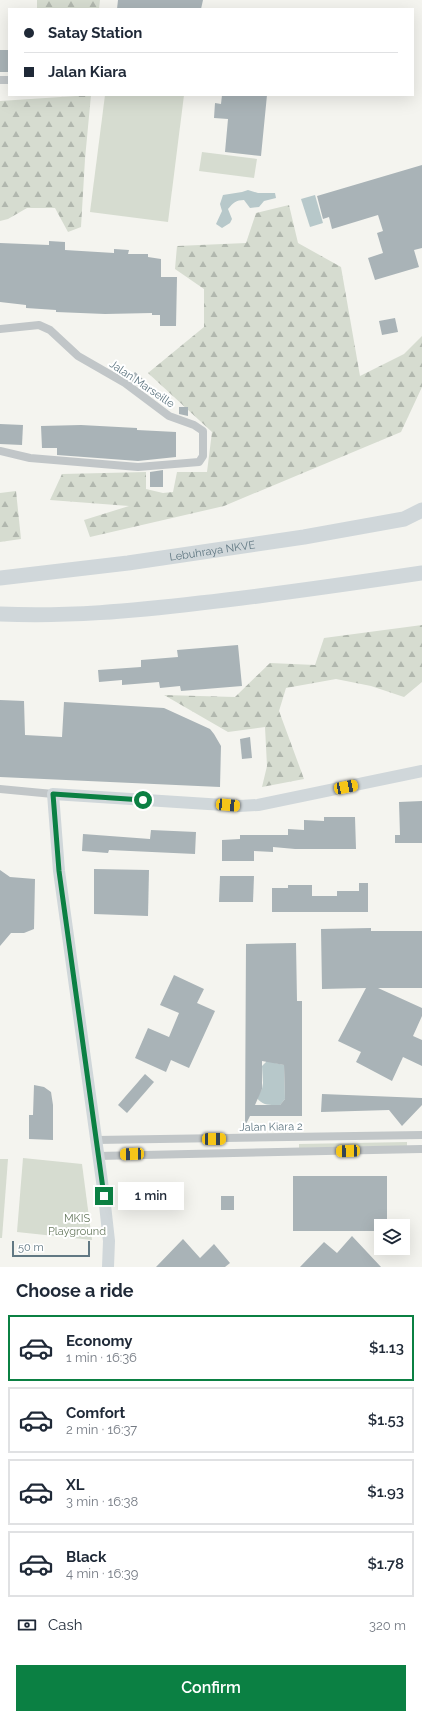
<!DOCTYPE html>
<html lang="en">
<head>
<meta charset="utf-8">
<style>
	body { margin:0; font-family:Raleway,sans-serif; background:#f6f6f7; color:#1f2937; height:100vh; display:flex; flex-direction:column; font-size:15px; white-space:nowrap }
	* { box-sizing:border-box; margin:0 }
	p { font-size:13px; color:#747a83 }
	.icon { flex:none; width:22px; height:22px; fill:none; stroke:currentColor; stroke-width:2; stroke-linecap:round; stroke-linejoin:round }
	.map { position:relative; height:1267px; overflow:hidden }
	.sheet { display:flex; flex-direction:column; background:#fff; flex:1 }
	.sheet>* { flex:none }
	.guide { position:absolute; left:8px; top:8px; width:406px; height:88px; border-radius:0px; box-shadow:0 4px 16px #0002; display:grid; align-content:center; height:88px; padding:0 16px; background:#fff }
	.fabs { position:absolute; left:374px; top:1219px; display:grid; gap:8px }
	.fabs a { display:grid; place-items:center; width:36px; height:36px; border-radius:0px; background:#fff; box-shadow:0 4px 16px #0002; font-size:20px }
	.scale { position:absolute; left:12px; bottom:10px; width:78px; box-sizing:border-box; padding-left:4px; border:2px solid #617883; border-top:0; font-size:11px; line-height:14px; white-space:nowrap; color:#617883; -webkit-text-stroke:3px #fff; paint-order:stroke }
	.end { position:absolute; width:18px; height:18px; margin:-9px; border:5px solid #0b8043; background:#fff; box-shadow:0 0 0 2px #fff }
	.from { border-radius:50% }
	.bubble { position:absolute; height:28px; border-radius:0px; background:#fff; box-shadow:0 4px 16px #0002; font-size:13px; font-weight:600; line-height:28px; text-align:center }
	.car { position:absolute; width:12px; height:24px; margin:-12px -6px; border-radius:5px; box-shadow:0 0 3px 1px #0007; background:linear-gradient(#f5c518 24%,#345 0 40%,#f5c518 0 76%,#345 0 86%,#f5c518 0) }
	.guide b { display:flex; align-items:center; gap:14px; height:38px; font-size:15px }
	.guide b+b { border-top:1px solid #e0e1e3 }
	.guide i { width:10px; height:10px; background:#1f2937 }
	ul { padding:0; list-style:none }
	li { display:flex; align-items:center; gap:12px; height:66px; margin:0 8px 6px; padding:0 8px; border:2px solid #e0e1e3; border-radius:0px }
	li div { flex:1 }
	li b { display:block; font-size:15px }
	li em { font-style:normal; font-weight:600 }
	li.on { border-color:#0b8043 }
	li>.icon { width:36px; height:36px; stroke-width:1.5 }
	h2 { padding:0 16px; font-size:18px; line-height:48px }
	.pay { display:flex; align-items:center; gap:10px; height:44px; padding:0 16px; font-size:15px }
	.pay p { margin-inline-start:auto }
	.action { display:flex; gap:8px; margin-top:auto; padding:8px 16px }
	.action a { flex:1; height:46px; border-radius:0px; background:#0b8043; color:#fff; font-size:16px; font-weight:600; line-height:46px; text-align:center }
	.map>svg:first-child { display:block }
</style>
</head>
<body>
<div class="map">
<svg width="422" height="1267" viewBox="0 0 422 1267">
	<defs>
		<pattern id="forest-firs" width="22" height="20" patternUnits="userSpaceOnUse"><rect width="22" height="20" fill="#d6dcd0"/><path d="M5 1l3.5 6h-7zM16 11l3.5 6h-7z" fill="#b1b7ae"/></pattern>
	</defs>
	<rect width="100%" height="100%" fill="#f4f4ef"/>
	<g fill="#d6dcd0">
		<path d="M 105,95 L 184,95 L 168,222 L 90,212 Z"/>
		<path d="M 202,152 L 257,159 L 254,178 L 199,171 Z"/>
		<path d="M 407,1142 L 407,1146 L 299,1148 L 299,1144 Z"/>
		<path d="M 23,1158 L 82,1164 L 92,1240 L 17,1232 Z"/>
		<path d="M 0,1159 L 8,1159 L 2,1238 L 0,1238 Z"/>
	</g>
	<g fill="url(#forest-firs)">
		<path d="M 37,0 L 100,0 L 99,9 L 37,9 Z"/>
		<path d="M 91,95 L 85,159 L 81,227 L 68,232 L 55,208 L 27,208 L 8,219 L 0,221 L 0,101 Z"/>
		<path d="M 289,205 L 298,243 L 341,267 L 360,376 L 404,354 L 422,336 L 422,387 L 401,432 L 224,506 L 90,537 L 84,520 L 129,506 L 50,500 L 62,474 L 146,472 L 146,489 L 163,493 L 173,492 L 177,472 L 207,472 L 212,432 L 148,373 L 204,327 L 204,289 L 175,269 L 177,246 L 246,243 L 256,213 Z"/>
		<path d="M 16,491 L 21,539 L 0,542 L 0,493 Z"/>
		<path d="M 422,625 L 422,682 L 404,697 L 371,686 L 336,679 L 286,688 L 279,711 L 304,779 L 262,787 L 267,766 L 265,727 L 228,732 L 164,695 L 235,697 L 270,663 L 315,665 L 324,638 Z"/>
	</g>
	<g fill="#b7c8ca">
		<path d="M 248,190 L 258,193 L 275,193 L 276,198 L 264,201 L 259,207 L 250,208 L 244,200 C 236,200 233,203 228,209 L 232,219 L 230,223 L 222,228 L 216,224 L 222,211 L 220,204 L 223,195 L 242,192 Z"/>
		<path d="M 315,195 L 323,223 L 310,227 L 301,199 Z"/>
		<path d="M 266,1055 L 275,1063 L 284,1065 L 285,1099 L 280,1105 C 270,1105 263,1106 257,1098 L 262,1089 L 263,1083 L 262,1066 L 266,1062 Z"/>
	</g>
	<g fill="#a9b3b7" fill-rule="evenodd">
		<path d="M 118,0 L 203,0 L 201,9 L 117,9 Z"/>
		<rect x="0" y="50" width="9" height="22"/>
		<path d="M 222,95 L 267,95 L 261,156 L 225,152 L 228,119 L 214,118 L 215,103 L 221,104 Z"/>
		<path d="M 422,165 L 422,248 L 414,250 L 419,267 L 375,280 L 368,258 L 383,253 L 377,233 L 383,231 L 378,215 L 332,229 L 329,217 L 323,219 L 317,196 Z"/>
		<path d="M 49,241 L 65,242 L 65,250 L 114,253 L 114,249 L 129,250 L 128,254 L 148,254 L 148,257 L 161,259 L 161,277 L 177,277 L 176,326 L 160,326 L 160,315 L 152,315 L 152,313 L 105,314 L 56,312 L 56,310 L 26,308 L 26,305 L 0,302 L 0,243 L 49,245 Z"/>
		<path d="M 395,318 L 398,332 L 382,335 L 379,321 Z"/>
		<path d="M 135,372 L 145,381 L 140,388 L 129,379 Z"/>
		<path d="M 179,407 L 188,407 L 188,416 L 179,414 Z"/>
		<path d="M 0,424 L 23,425 L 22,445 L 0,444 Z"/>
		<path d="M 81,425 L 137,428 L 137,430 L 176,432 L 176,457 L 138,461 L 57,455 L 57,448 L 42,448 L 41,426 Z"/>
		<path d="M 163,470 L 163,487 L 150,487 L 150,472 Z"/>
		<path d="M 238,645 L 242,686 L 181,691 L 180,686 L 160,688 L 159,682 L 122,685 L 122,680 L 99,682 L 98,670 L 141,667 L 141,660 L 178,657 L 177,650 Z"/>
		<path d="M 0,700 L 24,701 L 25,735 L 62,737 L 64,702 L 164,708 L 210,729 L 214,734 L 221,746 L 220,787 L 0,777 Z"/>
		<path d="M 250,737 L 252,758 L 242,759 L 240,739 Z"/>
		<path d="M 422,801 L 422,843 L 395,843 L 395,835 L 400,835 L 399,802 Z"/>
		<path d="M 324,817 L 355,817 L 356,849 L 295,849 L 273,847 L 273,852 L 254,851 L 254,861 L 222,861 L 222,840 L 240,839 L 240,835 L 288,835 L 288,829 L 304,830 L 304,820 L 324,821 Z"/>
		<path d="M 151,830 L 196,832 L 195,854 L 109,850 L 108,853 L 82,851 L 83,834 L 150,839 Z"/>
		<path d="M 94,869 L 149,870 L 148,916 L 94,914 Z"/>
		<path d="M 0,870 L 10,877 L 35,879 L 34,929 L 24,933 L 11,933 L 0,946 Z"/>
		<path d="M 220,876 L 254,876 L 253,902 L 219,902 Z"/>
		<path d="M 359,883 L 368,883 L 368,912 L 272,912 L 272,888 L 288,888 L 288,885 L 312,885 L 312,896 L 337,896 L 337,891 L 359,891 Z"/>
		<path d="M 371,928 L 371,931 L 422,931 L 422,988 L 378,988 L 422,1008 L 422,1016 L 413,1036 L 422,1040 L 422,1066 L 403,1057 L 392,1081 L 356,1062 L 361,1052 L 338,1041 L 366,988 L 322,989 L 321,929 Z"/>
		<path d="M 296,943 L 297,1001 L 302,1001 L 302,1116 L 250,1116 L 245,1126 L 246,944 ZM 262,1061 L 284,1065 L 285,1099 L 280,1105 L 255,1105 L 262,1089 Z"/>
		<path d="M 174,975 L 204,989 L 197,1003 L 215,1011 L 189,1068 L 171,1060 L 166,1072 L 135,1058 L 148,1028 L 169,1037 L 179,1013 L 160,1005 Z"/>
		<path d="M 145,1074 L 154,1082 L 127,1113 L 118,1105 Z"/>
		<path d="M 34,1085 L 44,1087 L 51,1092 L 53,1105 L 53,1140 L 29,1139 L 29,1115 L 33,1115 Z"/>
		<path d="M 322,1094 L 422,1098 L 422,1105 L 402,1126 L 389,1110 L 321,1112 Z"/>
		<path d="M 293,1176 L 387,1176 L 387,1226 L 381,1226 L 381,1231 L 293,1231 Z"/>
		<rect x="221" y="1196" width="13" height="14"/>
		<path d="M 352,1236 L 381,1267 L 300,1267 L 324,1242 L 337,1253 Z"/>
		<path d="M 183,1239 L 200,1258 L 214,1244 L 230,1263 L 225,1267 L 156,1267 Z"/>
	</g>
	<g fill="none" stroke-linecap="round" stroke-linejoin="round">
		<g stroke="#c1c6c8" stroke-width="8">
			<path d="M 0,80 L 9,80"/>
			<path d="M 0,329 L 39,325 L 50,330 L 78,356 L 125,383 L 169,416 L 194,425 L 203,431 L 203,456 L 199,462 L 138,467 L 30,458 L 0,451"/>
			<path d="M 0,789 L 53,794"/>
			<path d="M 96,1140 L 422,1135"/>
			<path d="M 98,1156 L 421,1149"/>
		</g>
		<path stroke="#d0d7da" stroke-width="12" d="M 108,1267 L 109,1241 L 104,1196 L 59,871 L 53,794 L 239,806 L 258,805 L 422,771"/>
		<g stroke="#d0d7da" stroke-width="15">
			<path id="s1" d="M 0,578 L 128,563 L 304,537 L 404,519 L 422,510"/>
			<path d="M 0,614 C 67,617 133,611 200,603 C 274,595 348,584 422,573"/>
		</g>
	</g>
	<g fill="none" stroke-linecap="round" stroke-linejoin="round">
		<path stroke="#0b8043" stroke-width="5" d="M 104,1196 L 59,871 L 53,794 L 143,800"/>
	</g>
	<g text-anchor="middle" dominant-baseline="central" stroke-width="4" stroke-linejoin="round" paint-order="stroke">
		<g font-size="11" fill="#617883" stroke="#fff">
			<text transform="translate(142 384) rotate(34)">Jalan Marseille</text>
			<text stroke="none"><textPath href="#s1" startOffset="214">Lebuhraya NKVE</textPath></text>
			<text transform="translate(271 1127) rotate(-1)">Jalan Kiara 2</text>
		</g>
		<g font-size="11" fill="#687a60" stroke="#fff">
			<text x="77" y="1218">MKIS<tspan x="77" dy="13">Playground</tspan></text>
		</g>
	</g>
</svg>
<div class="fabs">
<a><svg class="icon" aria-label="layers" viewBox="0 0 24 24"><path d="M12 4l9 5-9 5-9-5zM3 14l9 5 9-5"/></svg></a>
</div>
<div class="scale">50 m</div>
<i class="end from" style="left:143px;top:800px"></i>
<i class="end" style="left:104px;top:1196px"></i>
<div class="bubble" style="left:118px;top:1182px;width:66px">1 min</div>
<i class="car" style="left:346px;top:787px;rotate:79deg"></i>
<i class="car" style="left:228px;top:805px;rotate:95deg"></i>
<i class="car" style="left:214px;top:1139px;rotate:89deg"></i>
<i class="car" style="left:348px;top:1151px;rotate:268deg"></i>
<i class="car" style="left:132px;top:1154px;rotate:268deg"></i>
<div class="guide">
<b><i class="from"></i>Satay Station</b>
<b><i></i>Jalan Kiara</b>
</div>
</div>
<section class="sheet">
<h2>Choose a ride</h2>
<ul>
<li class="on"><svg class="icon" aria-label="car" viewBox="0 0 24 24"><path d="M5 17H2v-5l4-1 3-4h7l3 4 3 1v5h-3M9 17h6M6 11h13"/><circle cx="7" cy="17" r="2"/><circle cx="17" cy="17" r="2"/></svg><div><b>Economy</b><p>1 min · 16:36</p></div><em>$1.13</em></li>
<li><svg class="icon" aria-label="car" viewBox="0 0 24 24"><path d="M5 17H2v-5l4-1 3-4h7l3 4 3 1v5h-3M9 17h6M6 11h13"/><circle cx="7" cy="17" r="2"/><circle cx="17" cy="17" r="2"/></svg><div><b>Comfort</b><p>2 min · 16:37</p></div><em>$1.53</em></li>
<li><svg class="icon" aria-label="car" viewBox="0 0 24 24"><path d="M5 17H2v-5l4-1 3-4h7l3 4 3 1v5h-3M9 17h6M6 11h13"/><circle cx="7" cy="17" r="2"/><circle cx="17" cy="17" r="2"/></svg><div><b>XL</b><p>3 min · 16:38</p></div><em>$1.93</em></li>
<li><svg class="icon" aria-label="car" viewBox="0 0 24 24"><path d="M5 17H2v-5l4-1 3-4h7l3 4 3 1v5h-3M9 17h6M6 11h13"/><circle cx="7" cy="17" r="2"/><circle cx="17" cy="17" r="2"/></svg><div><b>Black</b><p>4 min · 16:39</p></div><em>$1.78</em></li>
</ul>
<div class="pay"><svg class="icon" aria-label="cash" viewBox="0 0 24 24"><path d="M3 7h18v10H3z"/><circle cx="12" cy="12" r="2"/></svg>Cash<p>320 m</p></div>
<div class="action"><a>Confirm</a></div>
</section>
</body>
</html>
